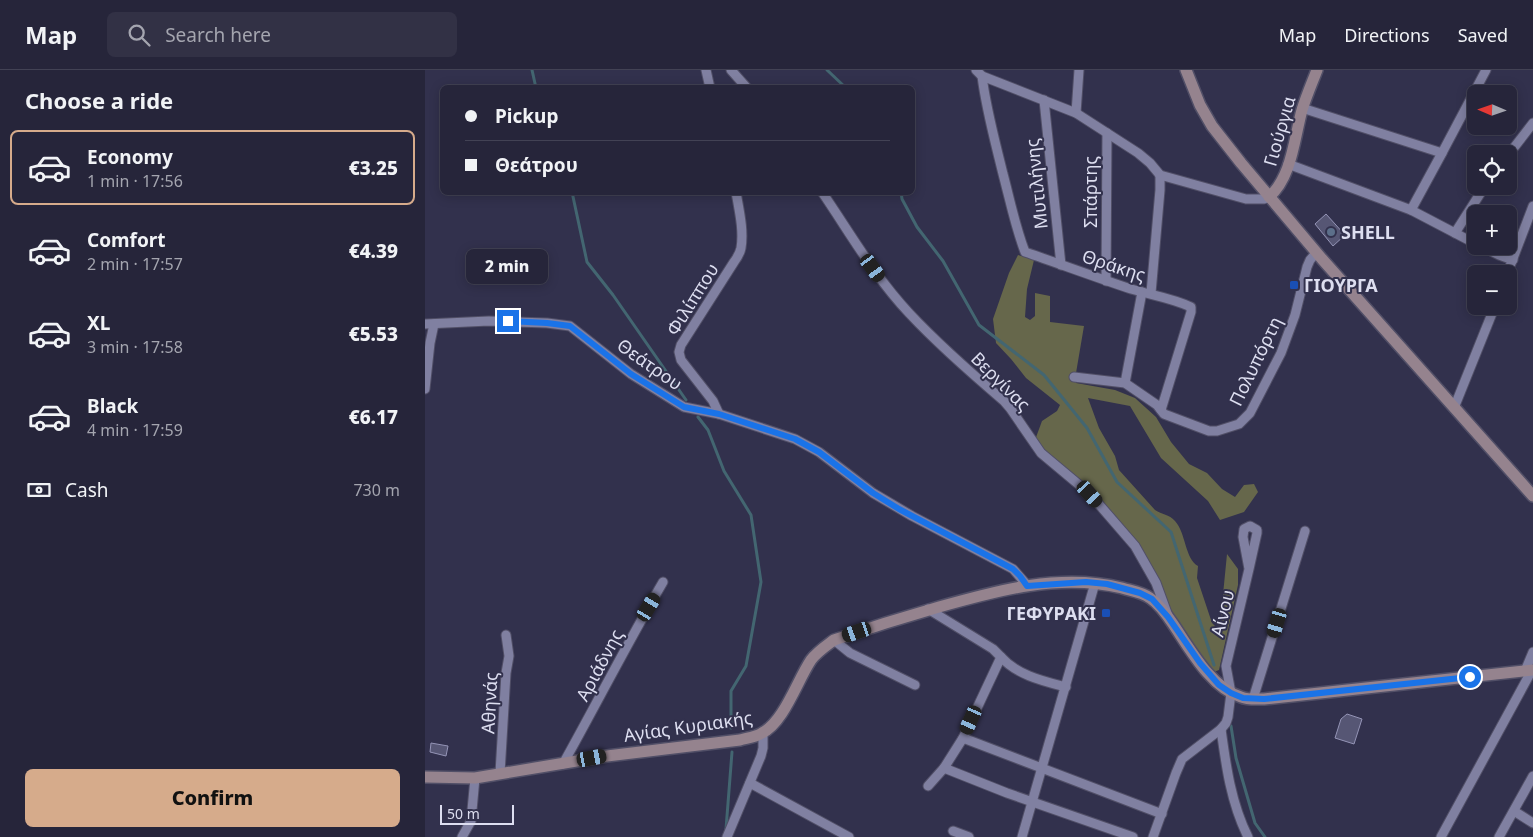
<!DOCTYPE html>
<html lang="en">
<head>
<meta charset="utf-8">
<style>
	body { margin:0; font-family:"Noto Sans",sans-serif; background:#323145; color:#f1f3f6; height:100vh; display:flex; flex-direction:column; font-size:19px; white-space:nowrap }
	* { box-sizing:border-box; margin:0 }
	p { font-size:16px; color:#a4a5af }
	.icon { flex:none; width:28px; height:28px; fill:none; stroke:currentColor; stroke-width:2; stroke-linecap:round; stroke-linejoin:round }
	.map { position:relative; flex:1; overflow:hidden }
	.panel { display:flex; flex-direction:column; background:#26253a; width:425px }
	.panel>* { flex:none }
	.banner { position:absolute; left:15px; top:15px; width:475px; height:110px; border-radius:8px; box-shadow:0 2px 12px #0003,0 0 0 1px #424254; display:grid; align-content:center; height:110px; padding:0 25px; background:#26253a }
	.needle { width:32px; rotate:272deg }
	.buttons { position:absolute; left:1042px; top:15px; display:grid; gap:10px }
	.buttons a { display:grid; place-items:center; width:50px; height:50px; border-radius:8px; background:#26253a; box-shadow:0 2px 12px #0003,0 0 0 1px #424254; font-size:25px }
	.scale { position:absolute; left:15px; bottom:12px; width:74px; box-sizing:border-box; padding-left:5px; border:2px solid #dddef0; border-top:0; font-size:14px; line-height:18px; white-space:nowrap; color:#dddef0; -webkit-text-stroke:4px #32314d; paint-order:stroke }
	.end { position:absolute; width:22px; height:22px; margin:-11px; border:6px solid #1a73e8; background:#fff; box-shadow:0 0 0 2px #fff }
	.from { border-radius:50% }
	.bubble { position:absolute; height:35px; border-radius:8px; background:#26253a; box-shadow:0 2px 12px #0003,0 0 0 1px #424254; font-size:16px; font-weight:800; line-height:35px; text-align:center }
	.car { position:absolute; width:15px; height:30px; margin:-15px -8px; border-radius:6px; box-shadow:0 0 4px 1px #0007; background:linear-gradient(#222 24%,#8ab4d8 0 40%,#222 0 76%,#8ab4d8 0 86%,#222 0) }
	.banner b { display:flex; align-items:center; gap:18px; height:48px; font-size:19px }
	.banner b+b { border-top:1px solid #424254 }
	.banner i { width:12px; height:12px; background:#f1f3f6 }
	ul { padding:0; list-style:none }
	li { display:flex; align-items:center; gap:15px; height:75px; margin:0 10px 8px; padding:0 15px; border:2px solid transparent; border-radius:8px }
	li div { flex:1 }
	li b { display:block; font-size:19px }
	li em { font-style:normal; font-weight:800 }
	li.selected { border-color:#d6ab8b }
	li>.icon { width:45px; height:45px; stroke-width:1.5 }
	h2 { padding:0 25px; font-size:22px; line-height:60px }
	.pay { display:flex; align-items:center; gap:12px; height:55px; padding:0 25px; font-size:19px }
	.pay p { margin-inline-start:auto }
	.action { display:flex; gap:10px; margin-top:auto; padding:10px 25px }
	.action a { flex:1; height:58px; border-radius:8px; background:#d6ab8b; color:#111; font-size:20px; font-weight:800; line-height:58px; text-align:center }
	header { display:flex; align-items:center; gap:30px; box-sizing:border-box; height:70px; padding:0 25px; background:#26253a; border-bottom:1px solid #424254 }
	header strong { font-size:24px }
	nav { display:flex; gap:28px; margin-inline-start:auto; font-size:18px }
	.search { width:350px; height:45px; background:#323145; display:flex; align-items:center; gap:12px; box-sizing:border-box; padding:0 18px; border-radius:8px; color:#a4a5af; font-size:19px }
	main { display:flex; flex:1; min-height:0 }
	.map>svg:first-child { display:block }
</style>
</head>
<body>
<header>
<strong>Map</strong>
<div class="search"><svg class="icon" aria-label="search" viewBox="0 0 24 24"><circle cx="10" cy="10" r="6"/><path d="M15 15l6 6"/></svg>Search here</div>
<nav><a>Map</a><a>Directions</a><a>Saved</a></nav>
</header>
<main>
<section class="panel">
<h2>Choose a ride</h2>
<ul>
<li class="selected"><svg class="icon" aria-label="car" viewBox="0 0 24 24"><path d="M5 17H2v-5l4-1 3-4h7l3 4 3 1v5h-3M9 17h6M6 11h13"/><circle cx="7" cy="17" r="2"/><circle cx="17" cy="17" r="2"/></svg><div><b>Economy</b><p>1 min · 17:56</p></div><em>€3.25</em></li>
<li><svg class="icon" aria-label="car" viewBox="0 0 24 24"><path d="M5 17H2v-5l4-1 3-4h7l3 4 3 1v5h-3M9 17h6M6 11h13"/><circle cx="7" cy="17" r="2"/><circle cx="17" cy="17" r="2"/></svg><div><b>Comfort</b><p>2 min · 17:57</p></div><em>€4.39</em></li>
<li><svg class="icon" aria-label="car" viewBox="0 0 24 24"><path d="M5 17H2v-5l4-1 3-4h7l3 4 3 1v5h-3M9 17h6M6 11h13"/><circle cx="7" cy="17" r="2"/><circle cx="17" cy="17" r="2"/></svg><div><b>XL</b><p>3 min · 17:58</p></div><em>€5.53</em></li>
<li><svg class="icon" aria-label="car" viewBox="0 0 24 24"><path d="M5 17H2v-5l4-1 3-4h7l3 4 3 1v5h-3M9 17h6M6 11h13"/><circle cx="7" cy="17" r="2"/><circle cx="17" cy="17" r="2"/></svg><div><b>Black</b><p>4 min · 17:59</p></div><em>€6.17</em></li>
</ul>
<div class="pay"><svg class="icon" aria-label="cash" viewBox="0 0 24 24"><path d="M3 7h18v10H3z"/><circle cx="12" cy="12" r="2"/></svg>Cash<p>730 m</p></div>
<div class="action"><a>Confirm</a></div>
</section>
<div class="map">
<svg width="1108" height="767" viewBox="0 0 1108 767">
	<rect width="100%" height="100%" fill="#32314d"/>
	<path fill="#66674b" d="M 593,185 L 609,190 L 602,219 L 600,247 L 605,250 L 610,246 L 610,223 L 625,226 L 625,252 L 659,256 L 651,303 L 651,313 L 690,320 L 710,328 L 731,347 L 746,372 L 764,394 L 782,403 L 797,419 L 810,427 L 819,415 L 829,414 L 833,422 L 819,442 L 795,450 L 783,431 L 736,388 L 705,336 L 663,328 L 674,358 L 690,386 L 694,400 L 730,440 C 737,445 744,444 750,451 C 761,463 760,489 773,496 L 772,508 L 787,553 L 791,557 L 795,555 L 802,484 L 813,499 L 813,515 L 794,600 L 789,602 L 782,598 L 745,546 L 712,474 L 617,381 L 610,370 L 617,351 L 632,341 L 635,335 L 601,308 L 586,289 L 571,273 L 568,249 L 584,203 Z"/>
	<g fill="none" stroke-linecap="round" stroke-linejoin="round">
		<g stroke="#436671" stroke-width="3">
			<path d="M 107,0 L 111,18"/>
			<path d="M 402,0 L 421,18"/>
			<path d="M 147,122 L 162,192 L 188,225 L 261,330"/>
			<path d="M 476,122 L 477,129 L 492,157 L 518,191 L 554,255 L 619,305 L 662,358 L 692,412 L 746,462 L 789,595"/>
			<path d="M 273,347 L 283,360 L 299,401 L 326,445 L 336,512 L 321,596 L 306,621 L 306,658"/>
			<path d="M 806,656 L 811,688 L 830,753 L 840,767"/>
			<path d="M 301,759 L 307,682"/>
		</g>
	</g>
	<g fill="#565674" stroke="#9494b6">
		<path d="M 901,144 L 920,165 L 908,176 L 890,154 Z"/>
		<path d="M 922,644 L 937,649 L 929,674 L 910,668 L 916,649 Z"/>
		<path d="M 6,673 L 23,676 L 21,686 L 5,682 Z"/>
	</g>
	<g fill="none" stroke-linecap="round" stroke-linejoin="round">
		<defs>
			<g id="street">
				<path d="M 281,0 L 285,18"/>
				<path d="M 306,0 L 322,18"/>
				<path d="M 551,0 L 557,6 L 651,43 L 713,83 L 725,93 L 735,105 L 821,129 L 839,129 L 844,127"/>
				<path d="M 557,6 C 561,39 570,71 578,104 C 585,130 590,156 600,182 C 635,194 670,207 706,219 C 726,225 747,228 766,237 L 766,242 L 736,340"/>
				<path d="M 619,30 L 636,195"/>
				<path d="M 877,38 L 1017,83 L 986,140"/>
				<path d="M 651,43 L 654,0"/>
				<path d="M 1017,83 L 1061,0"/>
				<path d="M 1084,84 L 1108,53"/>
				<path d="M 863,94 L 986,140 L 1051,174"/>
				<path d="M 397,122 C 425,163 450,207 484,243 C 513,274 546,303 579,331 L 585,338 L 616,383 L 665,424 L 710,476 L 731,513 L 742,543"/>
				<path d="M 1030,163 L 1060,116"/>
				<path d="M 1056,176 L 1074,185 L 1088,190"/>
				<path d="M 1082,204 L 1108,136"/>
				<path d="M 681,211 L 682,63"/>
				<path d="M 726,223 L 735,120 L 735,105"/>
				<path d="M 0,254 L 64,251 L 122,253 L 145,256 L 206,304 L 259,337 L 294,344 L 370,369 L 394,382 L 448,423 L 487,446 L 588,499 L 602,515"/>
				<path d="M 649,307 L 700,313 L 732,335 L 739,344 L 784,361 L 792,361 L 814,354 L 825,343 L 856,283 L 870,245 L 882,197 L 885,190 L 891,183"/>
				<path d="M 700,313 L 717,222"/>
				<path d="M 0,319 L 5,273 L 9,254"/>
				<path d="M 1029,338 L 1070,236"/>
				<path d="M 294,344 L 288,331 L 256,290 L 254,282 L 256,275 L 309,192 C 312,188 315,183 316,178 C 319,160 314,140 311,122"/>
				<path d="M 503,539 L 568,579 L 576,587 L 538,668 L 519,698 L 503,716"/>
				<path d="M 409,570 L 425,583 L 490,615"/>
				<path d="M 576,587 C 592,605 618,611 641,617"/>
				<path d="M 1100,601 L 1108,582"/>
				<path d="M 828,629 L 880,461"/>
				<path d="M 796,659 C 801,696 806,733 823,767"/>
				<path d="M 538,668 L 737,744"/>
				<path d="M 138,694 C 172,633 203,572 238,512"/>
				<path d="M 519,698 L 582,723 L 708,767"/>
				<path d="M 75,703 L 81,603 L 84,586 L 81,565"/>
				<path d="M 325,713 L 424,767"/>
				<path d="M 1089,741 L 1108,753"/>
				<path d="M 528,761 L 544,767"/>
				<path d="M 37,767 L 46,751 L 50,708"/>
				<path d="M 302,767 L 336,686 L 338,678 L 338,663"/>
				<path d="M 597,767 L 670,513"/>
				<path d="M 728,767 L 751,703 L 757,689 L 796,659 L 801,653 L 803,647 L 806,623 L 801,596 L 824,499 L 818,467 L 819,459 L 825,456 L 832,460 L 832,463 L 824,499"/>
				<path d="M 1016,767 L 1107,600"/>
				<path d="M 1074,767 L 1108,706"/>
			</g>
			<g id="secondary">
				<path d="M 761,0 L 775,35 L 787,56 L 816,93 L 897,189 L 1108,426"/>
				<path d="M 844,127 C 867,107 869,69 877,40 C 881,27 887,13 892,0"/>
				<path d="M 0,707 L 50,708 L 182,686 L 315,670 C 322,668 331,667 337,663 C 359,652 372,611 386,590 C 392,582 401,576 409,570 C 444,558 479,547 514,537 C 574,520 635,503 697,518 C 707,521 717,522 725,528 C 734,534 742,545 748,554 C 765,579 786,618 816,627 C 823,630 832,629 839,629 L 1108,600"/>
			</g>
		</defs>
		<use href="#street" stroke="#514f67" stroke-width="11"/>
		<use href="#secondary" stroke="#514f67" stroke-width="14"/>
		<use href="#street" stroke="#8080a1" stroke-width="9"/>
		<use href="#secondary" stroke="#95838e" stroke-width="11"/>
	</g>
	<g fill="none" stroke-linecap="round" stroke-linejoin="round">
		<path stroke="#1a73e8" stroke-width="6" d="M 83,251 L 122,253 L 145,256 L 206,304 L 259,337 L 294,344 L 370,369 L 394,382 L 448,423 L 474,439 L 588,499 L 595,506 L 602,516 L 661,512 L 682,514 L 715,523 L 727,529 L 743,547 L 775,593 L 794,615 L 806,623 L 818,628 L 839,629 L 1045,607"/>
	</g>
	<circle fill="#5c6f8a" stroke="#32314d" stroke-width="2" cx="906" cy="162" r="5"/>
	<g fill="#1a4fb4" stroke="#32314d" stroke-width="2">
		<rect x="864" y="210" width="10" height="10" rx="2.5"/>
		<rect x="676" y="538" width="10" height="10" rx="2.5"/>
	</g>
	<g text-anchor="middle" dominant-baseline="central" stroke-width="4" stroke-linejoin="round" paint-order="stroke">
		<g font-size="18" fill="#dddef0" stroke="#32314d">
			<text transform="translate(854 61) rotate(-74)">Γιούργια</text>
			<text transform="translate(611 114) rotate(-96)">Μυτιλήνης</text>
			<text transform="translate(665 122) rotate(-90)">Σπάρτης</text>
			<text transform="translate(689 195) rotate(18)">Θράκης</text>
			<text transform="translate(267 229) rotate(-58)">Φιλίππου</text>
			<text transform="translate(830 291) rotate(-64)">Πολυπόρτη</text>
			<text transform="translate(225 294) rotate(35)">Θεάτρου</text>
			<text transform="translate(576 311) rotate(45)">Βεργίνας</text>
			<text transform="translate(797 543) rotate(-76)">Αίνου</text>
			<text transform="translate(174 595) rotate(-62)">Αριάδνης</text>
			<text transform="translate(64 633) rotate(-87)">Αθηνάς</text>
			<text transform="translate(263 656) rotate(-8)">Αγίας Κυριακής</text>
		</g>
		<g font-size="18" font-weight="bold" fill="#dddef0" stroke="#32314d" text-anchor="start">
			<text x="916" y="162">SHELL</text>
			<text x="879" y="215">ΓΙΟΥΡΓΑ</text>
			<text x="671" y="543" text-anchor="end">ΓΕΦΥΡΑΚΙ</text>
		</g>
	</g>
</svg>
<div class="buttons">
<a><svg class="needle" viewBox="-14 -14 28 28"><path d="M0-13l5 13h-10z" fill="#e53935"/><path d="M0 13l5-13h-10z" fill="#a4a5af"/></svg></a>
<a><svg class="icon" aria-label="locate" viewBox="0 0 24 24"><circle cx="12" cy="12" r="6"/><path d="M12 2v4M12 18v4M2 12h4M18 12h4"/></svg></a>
<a>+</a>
<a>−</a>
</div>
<div class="scale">50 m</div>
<i class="end from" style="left:1045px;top:607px"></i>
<i class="end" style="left:83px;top:251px"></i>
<div class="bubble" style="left:41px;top:179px;width:82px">2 min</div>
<i class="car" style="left:448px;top:198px;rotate:144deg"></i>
<i class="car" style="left:665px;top:424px;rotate:138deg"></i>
<i class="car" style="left:224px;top:537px;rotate:31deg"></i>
<i class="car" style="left:852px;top:553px;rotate:197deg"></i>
<i class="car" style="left:432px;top:562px;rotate:251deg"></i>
<i class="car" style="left:546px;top:650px;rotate:204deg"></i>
<i class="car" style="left:167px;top:688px;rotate:80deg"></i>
<div class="banner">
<b><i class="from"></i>Pickup</b>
<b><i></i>Θεάτρου</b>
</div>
</div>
</main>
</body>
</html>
